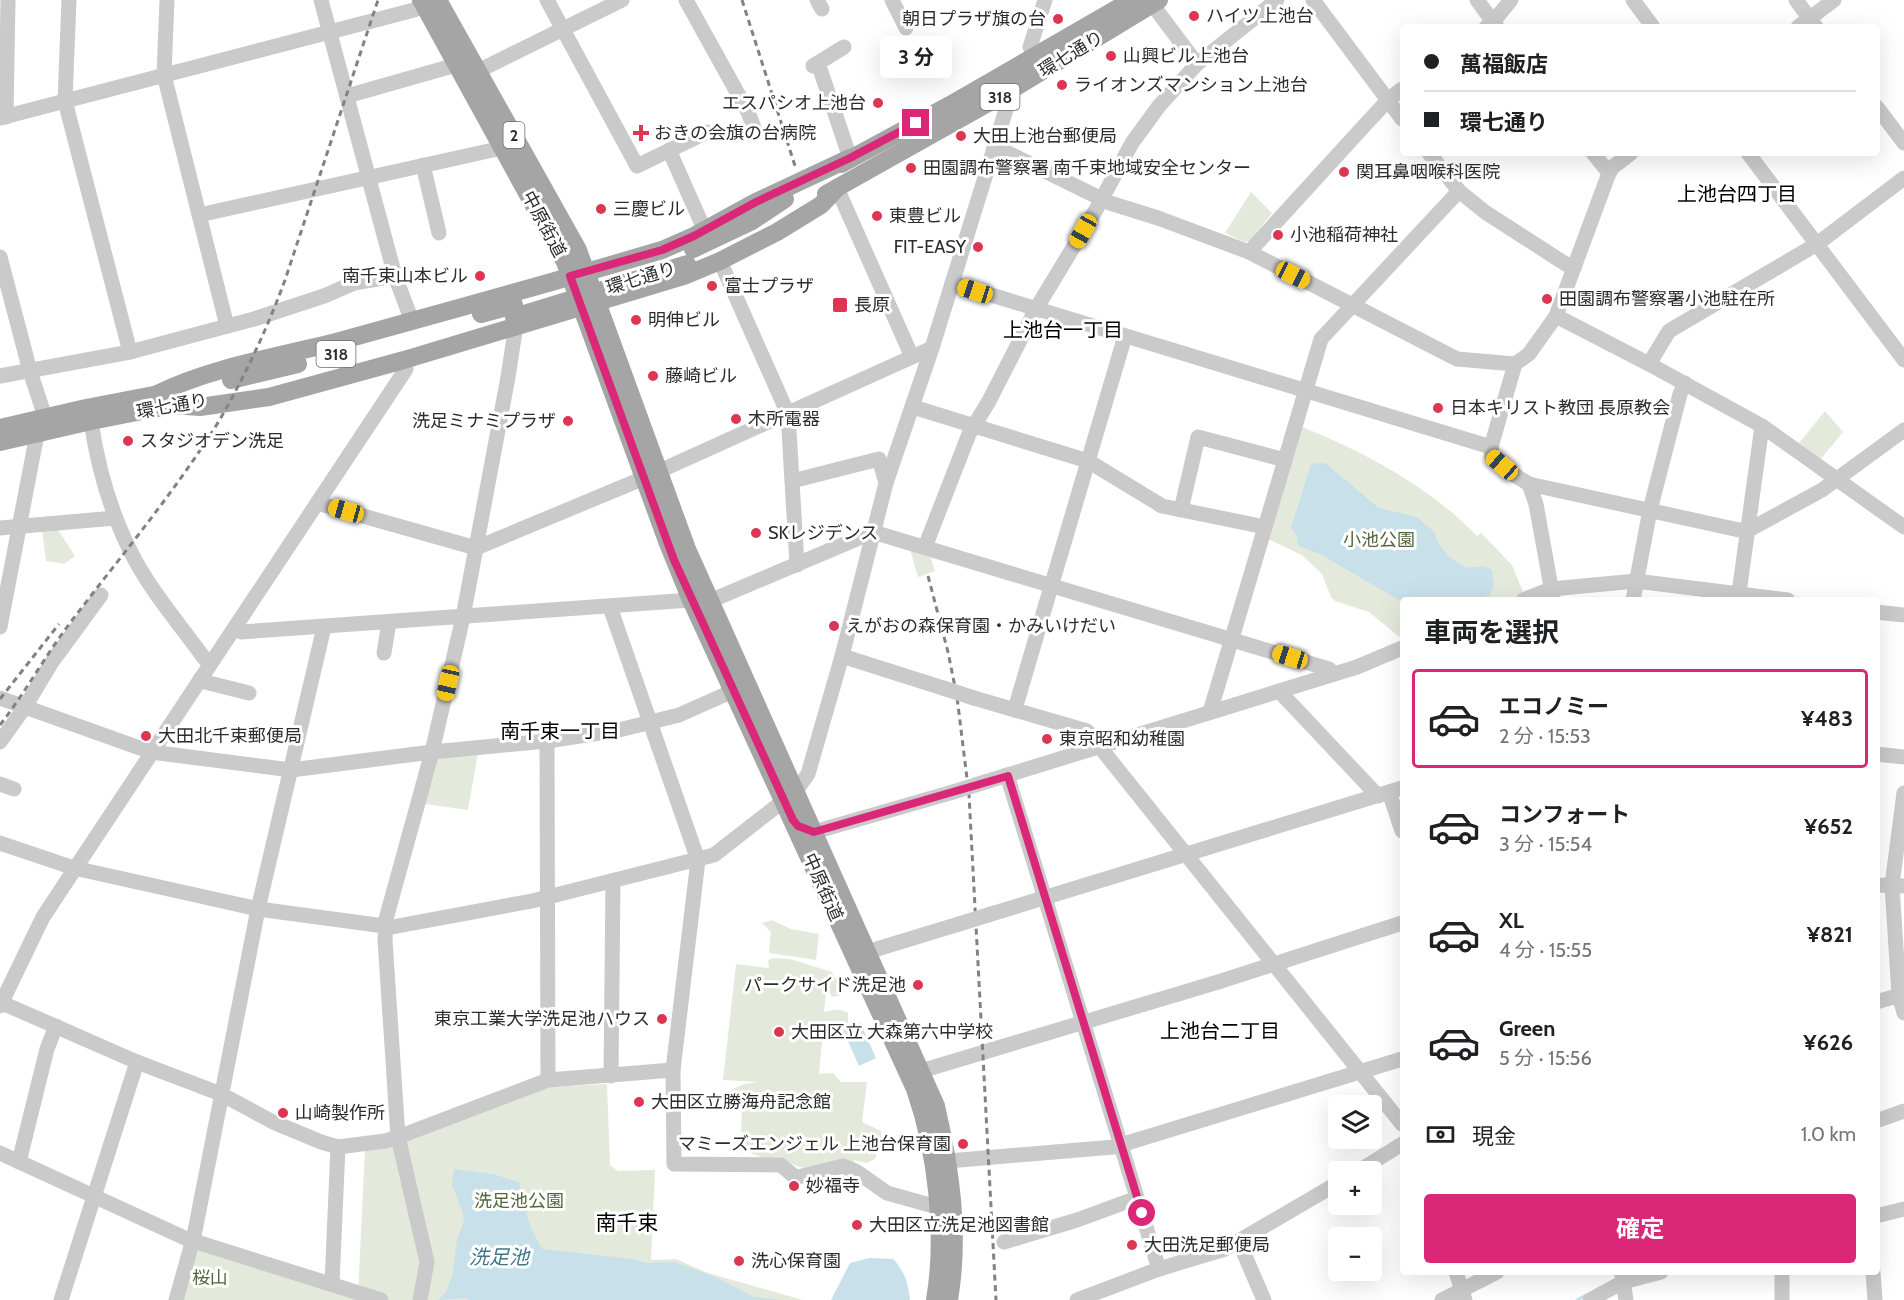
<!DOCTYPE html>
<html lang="ja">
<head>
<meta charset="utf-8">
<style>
	body { margin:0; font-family:Cabin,"Noto Sans JP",sans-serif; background:#f6f6f6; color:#202124; height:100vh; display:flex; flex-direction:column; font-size:22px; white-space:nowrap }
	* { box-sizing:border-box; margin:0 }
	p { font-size:20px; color:#757577 }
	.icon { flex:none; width:33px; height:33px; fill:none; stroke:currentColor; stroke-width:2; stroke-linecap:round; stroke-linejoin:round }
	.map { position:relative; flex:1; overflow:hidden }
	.side { position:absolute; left:1400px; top:597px; width:480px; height:678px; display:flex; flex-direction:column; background:#fff; border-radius:6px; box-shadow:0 6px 24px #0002 }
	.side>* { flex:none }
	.banner { position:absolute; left:1400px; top:24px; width:480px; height:132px; border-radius:6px; box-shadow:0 6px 24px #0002; display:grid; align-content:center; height:132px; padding:0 24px; background:#fff }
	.tools { position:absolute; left:1328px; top:1095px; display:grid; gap:12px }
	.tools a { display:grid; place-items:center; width:54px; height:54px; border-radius:6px; background:#fff; box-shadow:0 6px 24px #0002; font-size:30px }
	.end { position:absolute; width:27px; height:27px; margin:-14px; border:8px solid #db2777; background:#fff; box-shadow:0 0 0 3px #fff }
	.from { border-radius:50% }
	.bubble { position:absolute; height:42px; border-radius:6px; background:#fff; box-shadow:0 6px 24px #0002; font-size:20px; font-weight:700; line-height:42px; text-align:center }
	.car { position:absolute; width:18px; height:36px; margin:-18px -9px; border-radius:8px; box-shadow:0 0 4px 2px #0007; background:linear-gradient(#f5c518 24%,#345 0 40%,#f5c518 0 76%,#345 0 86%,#f5c518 0) }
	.banner b { display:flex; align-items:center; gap:21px; height:57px; font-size:22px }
	.banner b+b { border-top:2px solid #e0e0e0 }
	.banner i { width:15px; height:15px; background:#202124 }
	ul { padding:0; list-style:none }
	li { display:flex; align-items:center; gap:18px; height:99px; margin:0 12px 9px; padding:0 12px; border:3px solid transparent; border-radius:6px }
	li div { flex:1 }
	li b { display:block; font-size:22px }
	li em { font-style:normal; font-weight:700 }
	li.active { border-color:#db2777 }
	li>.icon { width:54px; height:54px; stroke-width:1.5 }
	h2 { padding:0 24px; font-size:27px; line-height:72px }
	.pay { display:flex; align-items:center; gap:15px; height:66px; padding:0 24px; font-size:22px }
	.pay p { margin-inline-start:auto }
	.action { display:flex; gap:12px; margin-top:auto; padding:12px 24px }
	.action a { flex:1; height:69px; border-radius:6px; background:#db2777; color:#fff; font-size:24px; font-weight:700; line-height:69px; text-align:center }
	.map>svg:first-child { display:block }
</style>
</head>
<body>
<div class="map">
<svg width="1904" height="1300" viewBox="0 0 1904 1300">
	<rect width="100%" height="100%" fill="#fff"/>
	<g fill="#e4eadb">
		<path d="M 1251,192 L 1272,213 L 1250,241 L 1244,242 L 1225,233 Z"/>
		<path d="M 1825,411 L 1843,432 L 1821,459 L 1799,443 Z"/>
		<path d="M 1300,426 C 1364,452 1429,486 1477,536 L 1481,533 L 1512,565 L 1526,599 L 1402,600 L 1402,639 L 1369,612 L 1335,601 L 1331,597 L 1322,574 L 1302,555 L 1266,538 Z"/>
		<path d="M 57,528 L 75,556 L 64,564 L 46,561 L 42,529 Z"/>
		<path d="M 910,549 L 930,555 L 935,571 L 918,577 Z"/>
		<path d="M 478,753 L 468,810 L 425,804 L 436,759 Z"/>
		<path d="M 772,920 L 791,929 L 819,934 L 816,960 L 769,953 L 771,932 L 762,923 Z"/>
		<path d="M 772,958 L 790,959 L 832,972 L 841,987 L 842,995 L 832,997 L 823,981 L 818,981 L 826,992 L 824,1012 C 832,1010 840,1008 848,1013 L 848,1024 C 840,1031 833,1035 823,1030 L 819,1074 L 833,1073 L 841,1082 L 867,1082 L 862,1122 L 881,1131 L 881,1142 L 875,1159 L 867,1163 L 853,1160 L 856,1164 C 837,1166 801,1176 786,1159 C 773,1161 761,1158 749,1152 L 750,1149 L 741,1150 L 742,1098 L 736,1096 L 731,1090 L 744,1084 L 758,1082 L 723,1080 L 736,964 L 769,968 L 768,961 Z"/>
		<path d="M 607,1084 L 610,1165 L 618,1171 L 655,1170 L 651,1260 L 676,1259 L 708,1273 L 803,1300 L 179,1300 L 196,1245 L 358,1295 L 365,1149 L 404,1141 L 548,1087 Z"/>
	</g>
	<g fill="#c8e0e9">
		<path d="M 1319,463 L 1325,463 L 1379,508 L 1417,517 L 1434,532 L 1438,542 L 1449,557 L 1467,568 L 1484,566 L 1492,570 L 1494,585 L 1489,596 L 1467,600 L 1402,600 L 1402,602 L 1320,554 L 1298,546 L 1297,537 L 1291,528 L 1311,464 Z"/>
		<path d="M 860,1022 L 876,1058 L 859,1066 L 843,1030 Z"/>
		<path d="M 454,1169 L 493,1174 L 519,1182 L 530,1226 L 542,1249 L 633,1259 L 648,1263 L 674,1262 L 715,1277 L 754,1297 L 782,1300 L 470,1300 L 466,1298 L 438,1300 L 446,1292 L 453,1273 L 457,1239 L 464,1221 L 463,1213 L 452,1185 Z"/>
		<path d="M 869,1258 L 893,1259 C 905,1272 908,1282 910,1300 L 831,1300 L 850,1263 Z"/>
	</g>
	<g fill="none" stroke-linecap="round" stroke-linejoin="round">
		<path stroke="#c8e0e9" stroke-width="3" d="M 1577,1300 L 1586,1295"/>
		<g stroke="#cacaca" stroke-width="15">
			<path d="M 69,0 L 65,101 L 130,352"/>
			<path d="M 167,0 L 164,75 L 227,326"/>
			<path d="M 321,0 L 395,276 L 412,321"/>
			<path d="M 547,0 L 637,166 L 707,132"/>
			<path d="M 686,0 L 748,112 L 756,133"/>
			<path d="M 817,0 L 822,9"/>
			<path d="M 892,0 L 906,28"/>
			<path d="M 1313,0 L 1402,119"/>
			<path d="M 1477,0 L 1497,27"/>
			<path d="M 1633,0 L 1653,27"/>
			<path d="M 1796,0 L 1816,27"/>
			<path d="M 1152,4 L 1197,64"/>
			<path d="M 1486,27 L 1493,22 L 1511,0"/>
			<path d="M 1798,27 L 1834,0"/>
			<path d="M 1034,55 L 1030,47 L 1045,0"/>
			<path d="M 818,63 L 850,158"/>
			<path d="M 813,66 L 844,47"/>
			<path d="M 478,71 L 622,0"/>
			<path d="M 347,96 L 456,65"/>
			<path d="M 1876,106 L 1904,143"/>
			<path d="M 6,117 L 8,0"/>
			<path d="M 0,118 L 414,10 L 431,0"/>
			<path d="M 994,146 L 1110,203 L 1158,218 L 1249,252 L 1457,359 L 1515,364 L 1529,354 L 1556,316 L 1609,173 L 1613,167 L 1631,153"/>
			<path d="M 669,150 L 705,231"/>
			<path d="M 1429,153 L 1459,191 L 1485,212 L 1564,263 L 1574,268"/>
			<path d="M 1593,153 L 1609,173"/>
			<path d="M 1748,153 L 1904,360"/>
			<path d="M 423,165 L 439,233"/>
			<path d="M 837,188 L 912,357"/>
			<path d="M 199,215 L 502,148"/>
			<path d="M 1249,252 L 1364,126 L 1388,100 L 1402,89"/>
			<path d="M 0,257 L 30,371 L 45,417"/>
			<path d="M 720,261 L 788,414 L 797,565"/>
			<path d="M 952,283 L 1491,447"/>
			<path d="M 1556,316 L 1649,364 L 1762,426 L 1904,527"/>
			<path d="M 1515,364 L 1491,447 L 1492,456 L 1511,473 L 1529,484 L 1739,530 L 1747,531 L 1822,490 L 1904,430"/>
			<path d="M 1649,364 L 1669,331 L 1817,244 L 1904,178"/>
			<path d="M 0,376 L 130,352 L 254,319 L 324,296 L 354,283 L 395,276"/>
			<path d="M 913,407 L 1088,461 L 1162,506 L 1265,527"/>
			<path d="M 91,421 C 98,469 112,517 135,560 C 154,595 181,626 204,658 L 210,664"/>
			<path d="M 792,481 L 879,459 L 886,483"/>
			<path d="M 1529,484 L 1536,504 L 1553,598"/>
			<path d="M 317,503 L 476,548 L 644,478 L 932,348"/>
			<path d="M 1181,510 L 1198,437 L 1285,460"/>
			<path d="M 0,528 L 115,518"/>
			<path d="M 925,547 L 969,434 L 989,401 L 1036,309 L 1097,208 L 1132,143 L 1159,106 L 1197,64 L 1277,0"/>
			<path d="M 1523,600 L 1551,589 L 1636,581 L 1788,600"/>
			<path d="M 1633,600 L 1650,510 L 1680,394 L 1685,383"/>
			<path d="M 1738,600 L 1762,426"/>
			<path d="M 710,601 L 873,532 L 1329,669 L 1334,674"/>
			<path d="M 610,607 L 698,860 L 673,1070 L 674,1164 L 781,1165 L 795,1177 L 798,1177 L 843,1166 L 857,1172 L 887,1193 L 937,1207"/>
			<path d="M 1876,612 L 1904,615"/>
			<path d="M 0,627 L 37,434"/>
			<path d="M 235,627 L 241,632 L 691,600"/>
			<path d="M 384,653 L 389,622"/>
			<path d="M 842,656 L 943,688"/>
			<path d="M 200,679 L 205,682 L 249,693"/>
			<path d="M 1279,691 L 1378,796"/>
			<path d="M 0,698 L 151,752 L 291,770 L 432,752 L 547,741 L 619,730 L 679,715 L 733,691"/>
			<path d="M 974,698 L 1087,731 L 1402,1124"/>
			<path d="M 1015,709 L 1125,336"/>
			<path d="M 1210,712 L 1321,339 L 1459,191"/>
			<path d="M 547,741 L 548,1080"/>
			<path d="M 0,742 L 25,707 L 52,662 L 101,595"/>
			<path d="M 1876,754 L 1904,757"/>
			<path d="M 1007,775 L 1159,1269"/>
			<path d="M 985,782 L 1357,667 L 1402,648"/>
			<path d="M 0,784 L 14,789"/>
			<path d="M 1389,792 L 1402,831"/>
			<path d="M 1904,793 L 1892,885 L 1899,995 L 1904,1013"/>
			<path d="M 803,829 L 814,832 L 953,792"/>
			<path d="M 0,843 L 74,868 L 200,896 L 258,909 L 392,927 L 532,901 L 714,855 L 796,791 L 808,774 L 842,656 L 886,483 L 932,348 L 1009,100 L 1006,93"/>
			<path d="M 1876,885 L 1904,886"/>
			<path d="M 988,915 L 1402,788"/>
			<path d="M 867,952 L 959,924"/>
			<path d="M 0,1002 L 137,1062 L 221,1094 L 273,1122 L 321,1142 L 338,1147 L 385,1141 L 398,1137 L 548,1080 L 673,1070"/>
			<path d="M 1876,1002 L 1904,994"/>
			<path d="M 0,1006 L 43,917 L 406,369 L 404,360"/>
			<path d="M 921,1071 L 1218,982 L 1402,923"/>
			<path d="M 611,1076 L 613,881"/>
			<path d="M 1876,1121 L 1904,1111"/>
			<path d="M 0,1153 L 187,1239 L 381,1300"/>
			<path d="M 19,1162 L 47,1049 L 56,1026"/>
			<path d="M 936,1162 L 1114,1147 L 1402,1059"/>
			<path d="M 1357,1172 L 1402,1144"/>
			<path d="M 1876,1216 L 1904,1209"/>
			<path d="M 1004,1242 L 1077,1220 L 1137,1198"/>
			<path d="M 1239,1242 L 1264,1300"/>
			<path d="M 1456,1272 L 1465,1300"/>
			<path d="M 1782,1272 L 1782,1300"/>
			<path d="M 1873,1272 L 1875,1300"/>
			<path d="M 1622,1275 L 1626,1300"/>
			<path d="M 332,1283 L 338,1147"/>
			<path d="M 61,1300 L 137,1062"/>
			<path d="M 176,1300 L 194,1236 L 258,909 L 324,627"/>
			<path d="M 420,1300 L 427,1262 L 398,1137 L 385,940 L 386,919 L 432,752 L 463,617 L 508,377 L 516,325"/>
			<path d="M 1077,1300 L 1159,1269 L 1225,1249 L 1338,1183"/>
			<path d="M 1442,1300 L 1497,1272"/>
			<path d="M 1590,1300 L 1623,1282 L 1661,1272"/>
		</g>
		<g stroke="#a5a5a5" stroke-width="18">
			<path d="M 421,0 L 565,262 L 667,541 L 691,600 L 915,1089 C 937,1152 946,1235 935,1300"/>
			<path d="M 438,0 L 578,250 L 687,549 L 936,1106 C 951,1170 960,1235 949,1300"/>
			<path d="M 841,164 L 950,105 L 1132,0"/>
			<path d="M 826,194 L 1006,93 L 1159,0"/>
			<path d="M 693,249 L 752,221 L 785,199"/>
			<path d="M 481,314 L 514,305"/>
			<path d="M 231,380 L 298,364"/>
			<path d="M 157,394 C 212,367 277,357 336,342 C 445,312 554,282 662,250 L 694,236 L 756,202 L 850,158"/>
			<path d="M 172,405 L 200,407 L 269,397 L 404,360 L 684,276 L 720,261 L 777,232 L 821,205 L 837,188"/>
			<path d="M 0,428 L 86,408 L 169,392"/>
			<path d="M 0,442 L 91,421 L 183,403"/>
		</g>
		<g stroke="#828282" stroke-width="3" stroke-dasharray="6 4.5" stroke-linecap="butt">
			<path d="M 742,0 L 796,169"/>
			<path d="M 928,576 L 948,652 L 957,697 L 969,795 L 996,1300"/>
			<path d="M 0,699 L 59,624"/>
			<path d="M 0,725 C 25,693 45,656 70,623 C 120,557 175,492 219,421 C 245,376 267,329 285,280 L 378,0"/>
		</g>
		<g stroke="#cacaca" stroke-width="15">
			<path d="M 943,688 L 974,698"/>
			<path d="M 953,792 L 985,782"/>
			<path d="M 959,924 L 988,915"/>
		</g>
		<path stroke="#a5a5a5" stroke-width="18" d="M 514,317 L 687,264"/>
	</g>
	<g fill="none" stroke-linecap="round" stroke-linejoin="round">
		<path stroke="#db2777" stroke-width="8" d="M 916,123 L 850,158 L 756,202 L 694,236 L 662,250 L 570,276 L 674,560 L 793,820 L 798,826 L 814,832 L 1008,776 L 1142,1213"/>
	</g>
	<g fill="#dc3653" stroke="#fff" stroke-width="2">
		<circle cx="1194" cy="16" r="6"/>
		<circle cx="1058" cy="19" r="6"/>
		<circle cx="1111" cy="56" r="6"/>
		<circle cx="1062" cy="85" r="6"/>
		<circle cx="878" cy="103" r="6"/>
		<path d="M638 124h6v6h6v6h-6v6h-6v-6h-6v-6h6z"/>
		<circle cx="961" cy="136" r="6"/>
		<circle cx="911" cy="168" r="6"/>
		<circle cx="1344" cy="172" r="6"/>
		<circle cx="601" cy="209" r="6"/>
		<circle cx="877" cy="216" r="6"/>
		<circle cx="1278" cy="235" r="6"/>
		<circle cx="978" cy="247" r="6"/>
		<circle cx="480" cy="276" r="6"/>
		<circle cx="712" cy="286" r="6"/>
		<circle cx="1547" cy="299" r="6"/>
		<rect x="832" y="297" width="16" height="16" rx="3"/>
		<circle cx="636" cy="320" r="6"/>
		<circle cx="653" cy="376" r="6"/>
		<circle cx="1438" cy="408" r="6"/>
		<circle cx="736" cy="419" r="6"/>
		<circle cx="568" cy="421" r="6"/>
		<circle cx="128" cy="441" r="6"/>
		<circle cx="756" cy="533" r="6"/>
		<circle cx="834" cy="626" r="6"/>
		<circle cx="146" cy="736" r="6"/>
		<circle cx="1047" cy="739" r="6"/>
		<circle cx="918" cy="985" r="6"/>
		<circle cx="662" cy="1019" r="6"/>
		<circle cx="779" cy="1032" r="6"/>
		<circle cx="639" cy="1102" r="6"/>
		<circle cx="283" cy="1113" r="6"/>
		<circle cx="963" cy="1144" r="6"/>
		<circle cx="794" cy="1186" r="6"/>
		<circle cx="857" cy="1225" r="6"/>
		<circle cx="1132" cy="1245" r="6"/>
		<circle cx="739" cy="1261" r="6"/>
	</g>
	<g text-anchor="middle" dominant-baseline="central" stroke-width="6" stroke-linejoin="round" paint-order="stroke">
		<g fill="#fff" stroke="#6c6c6c" stroke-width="1.5">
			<rect x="980.5" y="84" width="39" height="26" rx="4.5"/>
			<rect x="503.5" y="122" width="21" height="26" rx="4.5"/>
			<rect x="316.5" y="341" width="39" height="26" rx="4.5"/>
		</g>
		<g font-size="16" font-weight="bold" fill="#2d2d2d">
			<text x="1000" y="97">318</text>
			<text x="514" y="135">2</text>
			<text x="336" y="354">318</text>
		</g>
		<g font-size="18" fill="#2d2d2d" stroke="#fff" text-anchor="start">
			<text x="1206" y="16">ハイツ上池台</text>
			<text x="1046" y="19" text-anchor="end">朝日プラザ旗の台</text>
			<text x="1123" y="56">山興ビル上池台</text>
			<text x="1074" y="85">ライオンズマンション上池台</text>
			<text x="866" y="103" text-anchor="end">エスパシオ上池台</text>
			<text x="654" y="133">おきの会旗の台病院</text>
			<text x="973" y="136">大田上池台郵便局</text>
			<text x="923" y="168">田園調布警察署 南千束地域安全センター</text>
			<text x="1356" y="172">関耳鼻咽喉科医院</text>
			<text x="613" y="209">三慶ビル</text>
			<text x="889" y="216">東豊ビル</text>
			<text x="1290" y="235">小池稲荷神社</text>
			<text x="966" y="247" text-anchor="end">FIT-EASY</text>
			<text x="468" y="276" text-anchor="end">南千束山本ビル</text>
			<text x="724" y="286">富士プラザ</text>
			<text x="1559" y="299">田園調布警察署小池駐在所</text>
			<text x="854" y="305">長原</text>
			<text x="648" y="320">明伸ビル</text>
			<text x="665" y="376">藤崎ビル</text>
			<text x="1450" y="408">日本キリスト教団 長原教会</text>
			<text x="748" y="419">木所電器</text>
			<text x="556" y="421" text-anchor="end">洗足ミナミプラザ</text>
			<text x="140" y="441">スタジオデン洗足</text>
			<text x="768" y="533">SKレジデンス</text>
			<text x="846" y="626">えがおの森保育園・かみいけだい</text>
			<text x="158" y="736">大田北千束郵便局</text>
			<text x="1059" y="739">東京昭和幼稚園</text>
			<text x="906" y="985" text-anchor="end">パークサイド洗足池</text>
			<text x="650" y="1019" text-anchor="end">東京工業大学洗足池ハウス</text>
			<text x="791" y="1032">大田区立 大森第六中学校</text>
			<text x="651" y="1102">大田区立勝海舟記念館</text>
			<text x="295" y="1113">山崎製作所</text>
			<text x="951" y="1144" text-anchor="end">マミーズエンジェル 上池台保育園</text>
			<text x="806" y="1186">妙福寺</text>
			<text x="869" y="1225">大田区立洗足池図書館</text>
			<text x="1144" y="1245">大田洗足郵便局</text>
			<text x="751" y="1261">洗心保育園</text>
		</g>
		<g font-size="18" fill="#2d2d2d" stroke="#fff">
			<text transform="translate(1071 54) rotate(-31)">環七通り</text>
			<text transform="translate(544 224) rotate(62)">中原街道</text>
			<text transform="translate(641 278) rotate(-17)">環七通り</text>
			<text transform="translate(172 406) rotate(-10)">環七通り</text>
			<text transform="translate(823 887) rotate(66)">中原街道</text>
		</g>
		<g font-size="18" fill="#54663d" stroke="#fff">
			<text x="1379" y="540">小池公園</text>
			<text x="519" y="1201">洗足池公園</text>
			<text x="210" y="1278">桜山</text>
		</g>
		<g font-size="20" fill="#000" stroke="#fff">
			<text x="1737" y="194">上池台四丁目</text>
			<text x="1063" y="330">上池台一丁目</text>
			<text x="560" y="731">南千束一丁目</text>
			<text x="1220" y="1031">上池台二丁目</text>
		</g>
		<g font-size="20" font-style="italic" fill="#3f758b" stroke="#fff">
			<text x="499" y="1257">洗足池</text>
		</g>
		<g font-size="21" fill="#000" stroke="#fff">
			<text x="627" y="1222">南千束</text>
		</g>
	</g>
</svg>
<div class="tools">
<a><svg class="icon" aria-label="layers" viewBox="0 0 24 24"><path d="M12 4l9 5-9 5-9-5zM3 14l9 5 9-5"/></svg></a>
<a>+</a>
<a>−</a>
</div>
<i class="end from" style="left:1142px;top:1213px"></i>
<i class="end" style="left:916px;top:123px"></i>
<div class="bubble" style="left:880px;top:36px;width:72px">3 分</div>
<i class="car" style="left:1083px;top:231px;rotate:209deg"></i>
<i class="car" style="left:1293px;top:275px;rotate:117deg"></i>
<i class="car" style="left:975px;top:291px;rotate:288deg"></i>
<i class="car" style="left:1502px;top:465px;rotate:311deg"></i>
<i class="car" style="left:346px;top:511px;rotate:286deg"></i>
<i class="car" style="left:1290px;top:657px;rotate:287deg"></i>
<i class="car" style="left:448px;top:683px;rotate:193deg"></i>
<div class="banner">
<b><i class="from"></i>萬福飯店</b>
<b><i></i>環七通り</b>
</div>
<section class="side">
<h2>車両を選択</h2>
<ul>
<li class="active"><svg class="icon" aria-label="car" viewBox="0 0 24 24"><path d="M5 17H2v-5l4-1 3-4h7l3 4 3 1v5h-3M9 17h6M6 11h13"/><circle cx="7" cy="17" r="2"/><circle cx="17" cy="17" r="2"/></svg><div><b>エコノミー</b><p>2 分 · 15:53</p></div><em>¥483</em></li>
<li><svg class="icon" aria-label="car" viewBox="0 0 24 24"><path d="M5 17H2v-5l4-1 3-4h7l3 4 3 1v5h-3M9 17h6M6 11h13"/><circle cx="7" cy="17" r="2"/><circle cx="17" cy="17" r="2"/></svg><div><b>コンフォート</b><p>3 分 · 15:54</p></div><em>¥652</em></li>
<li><svg class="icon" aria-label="car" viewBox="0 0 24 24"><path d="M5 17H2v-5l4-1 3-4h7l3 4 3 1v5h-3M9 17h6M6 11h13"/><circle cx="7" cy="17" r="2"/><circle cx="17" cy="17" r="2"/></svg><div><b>XL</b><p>4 分 · 15:55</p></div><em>¥821</em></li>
<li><svg class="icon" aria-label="car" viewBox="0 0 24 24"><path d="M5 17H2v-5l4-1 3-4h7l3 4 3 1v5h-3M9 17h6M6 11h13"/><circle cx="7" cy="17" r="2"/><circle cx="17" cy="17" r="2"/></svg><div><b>Green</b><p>5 分 · 15:56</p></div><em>¥626</em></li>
</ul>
<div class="pay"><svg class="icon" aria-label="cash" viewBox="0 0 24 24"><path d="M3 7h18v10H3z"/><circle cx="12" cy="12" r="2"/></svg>現金<p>1.0 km</p></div>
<div class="action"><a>確定</a></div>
</section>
</div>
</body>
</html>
